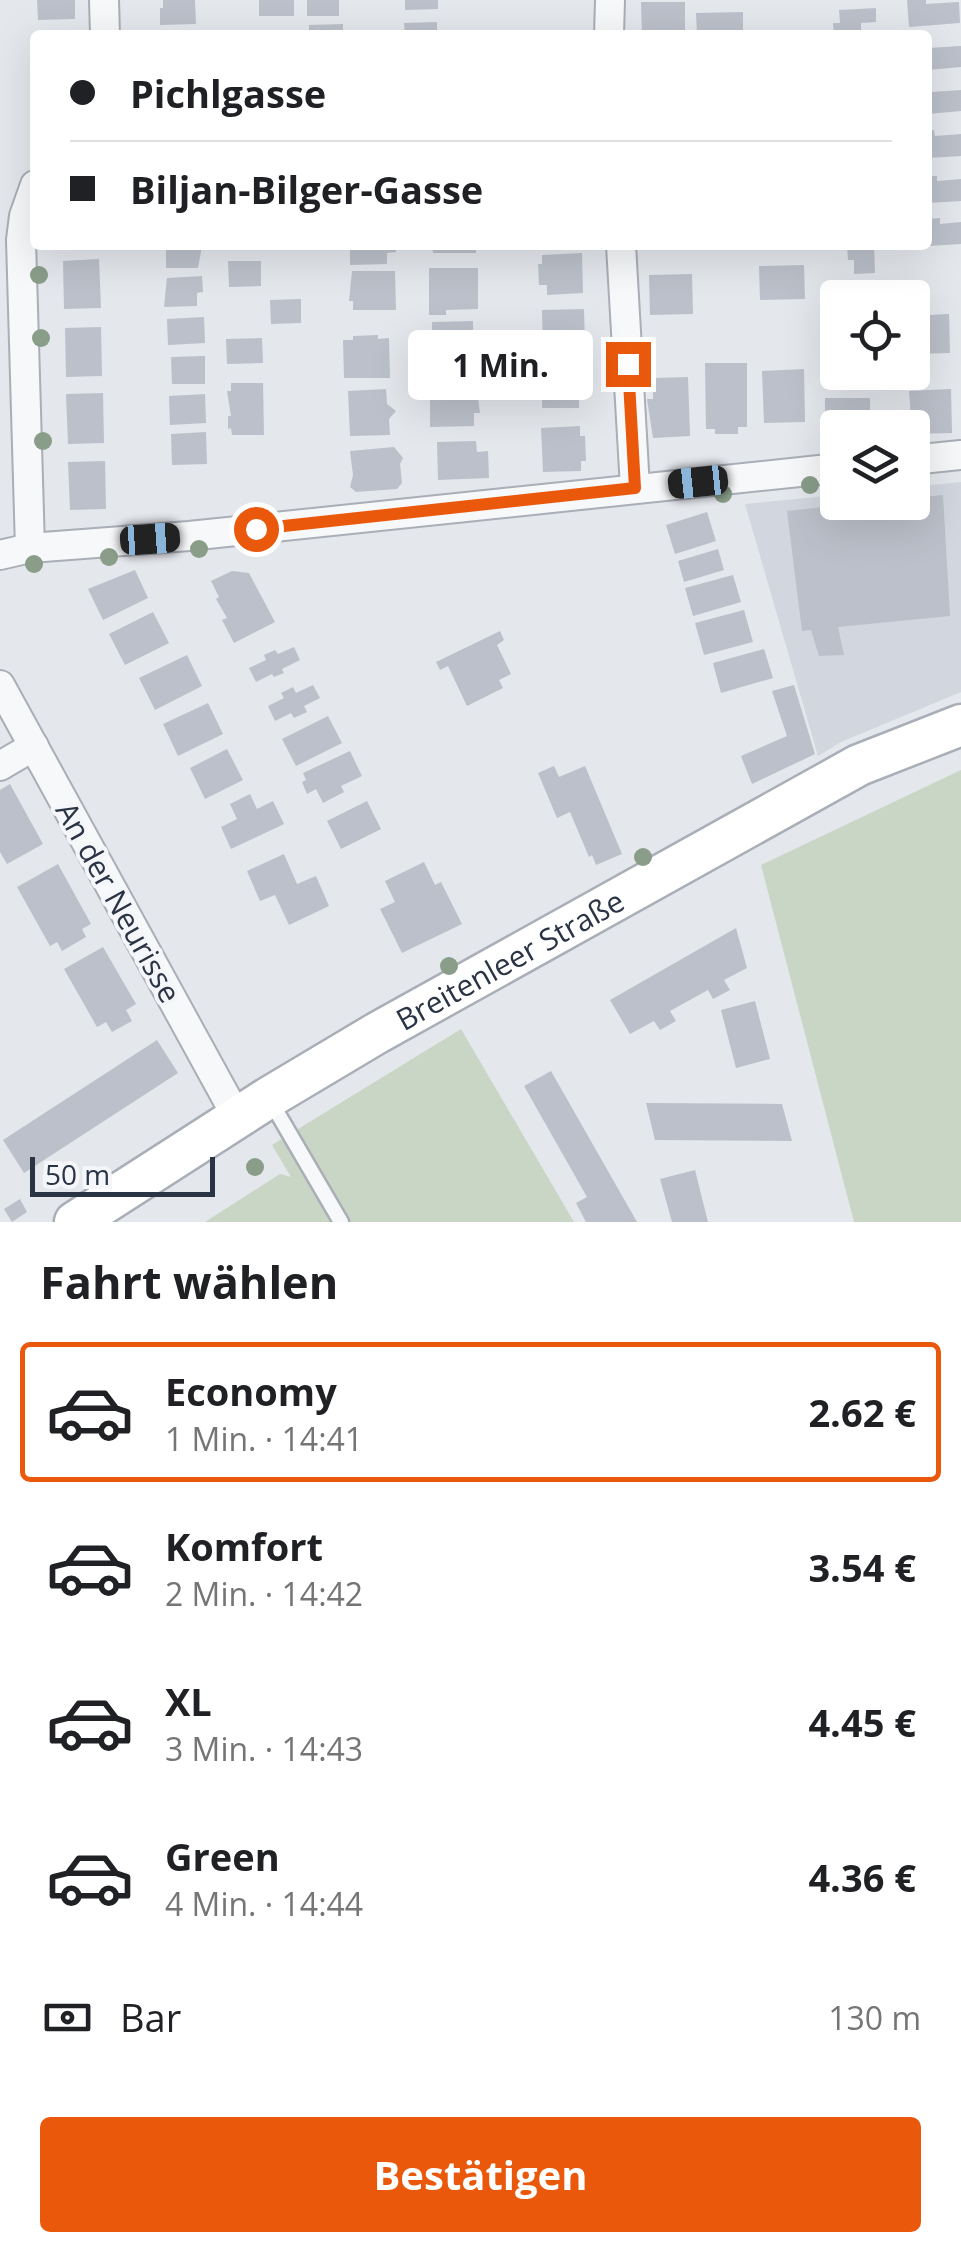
<!DOCTYPE html>
<html lang="de">
<head>
<meta charset="utf-8">
<style>
	body { margin:0; font-family:"Open Sans",sans-serif; background:#f2f2f2; color:#202124; height:100vh; display:flex; flex-direction:column; font-size:38px; white-space:nowrap }
	* { box-sizing:border-box; margin:0 }
	p { font-size:32px; color:#757577 }
	.icon { flex:none; width:55px; height:55px; fill:none; stroke:currentColor; stroke-width:2; stroke-linecap:round; stroke-linejoin:round }
	.map { position:relative; height:1222px; overflow:hidden }
	.side { display:flex; flex-direction:column; background:#fff; flex:1 }
	.side>* { flex:none }
	.guide { position:absolute; left:30px; top:30px; width:902px; height:220px; border-radius:10px; box-shadow:0 10px 40px #0002; display:grid; align-content:center; height:220px; padding:0 40px; background:#fff }
	.fabs { position:absolute; left:820px; top:280px; display:grid; gap:20px }
	.fabs a { display:grid; place-items:center; width:110px; height:110px; border-radius:10px; background:#fff; box-shadow:0 10px 40px #0002; font-size:50px }
	.scale { position:absolute; left:30px; bottom:25px; width:185px; box-sizing:border-box; padding-left:10px; border:5px solid #2b3445; border-top:0; font-size:28px; line-height:35px; white-space:nowrap; color:#2b3445; -webkit-text-stroke:8px #f4f6f9; paint-order:stroke }
	.end { position:absolute; width:45px; height:45px; margin:-22px; border:12px solid #ea580c; background:#fff; box-shadow:0 0 0 5px #fff }
	.from { border-radius:50% }
	.bubble { position:absolute; height:70px; border-radius:10px; background:#fff; box-shadow:0 10px 40px #0002; font-size:32px; font-weight:700; line-height:70px; text-align:center }
	.car { position:absolute; width:30px; height:60px; margin:-30px -15px; border-radius:12px; box-shadow:0 0 8px 2px #0007; background:linear-gradient(#222 24%,#8ab4d8 0 40%,#222 0 76%,#8ab4d8 0 86%,#222 0) }
	.guide b { display:flex; align-items:center; gap:35px; height:95px; font-size:38px }
	.guide b+b { border-top:2px solid #e0e0e0 }
	.guide i { width:25px; height:25px; background:#202124 }
	ul { padding:0; list-style:none }
	li { display:flex; align-items:center; gap:30px; height:140px; margin:0 20px 15px; padding:0 20px; border:5px solid transparent; border-radius:10px }
	li div { flex:1 }
	li b { display:block; font-size:38px }
	li em { font-style:normal; font-weight:700 }
	li.on { border-color:#ea580c }
	li>.icon { width:90px; height:90px; stroke-width:1.5 }
	h2 { padding:0 40px; font-size:45px; line-height:120px }
	.pay { display:flex; align-items:center; gap:25px; height:110px; padding:0 40px; font-size:38px }
	.pay p { margin-inline-start:auto }
	.action { display:flex; gap:20px; margin-top:auto; padding:20px 40px }
	.action a { flex:1; height:115px; border-radius:10px; background:#ea580c; color:#fff; font-size:40px; font-weight:700; line-height:115px; text-align:center }
	.map>svg:first-child { display:block }
</style>
</head>
<body>
<div class="map">
<svg width="961" height="1222" viewBox="0 0 961 1222">
	<rect width="100%" height="100%" fill="#e4e7ec"/>
	<path fill="#d2d6de" d="M 961,482 L 961,692 L 841,742 L 818,756 L 745,504 L 837,495 L 838,502 L 912,502 L 913,487 Z"/>
	<g fill="#c9d6c5">
		<path d="M 961,770 L 961,1222 L 854,1222 L 761,865 Z"/>
		<path d="M 461,1029 L 574,1222 L 205,1222 L 280,1174 L 291,1177 L 272,1145 Z"/>
	</g>
	<g fill="#bbc0ca">
		<path d="M 37,0 L 75,0 L 75,19 L 38,20 Z"/>
		<path d="M 163,0 L 195,0 L 196,24 L 160,25 L 160,8 L 163,8 Z"/>
		<rect x="259" y="0" width="35" height="16"/>
		<rect x="307" y="0" width="32" height="16"/>
		<path d="M 405,0 L 438,0 L 438,9 L 405,10 Z"/>
		<path d="M 907,0 L 926,0 L 926,4 L 959,2 L 960,23 L 909,27 Z"/>
		<path d="M 641,2 L 685,2 L 685,35 L 642,35 Z"/>
		<path d="M 876,8 L 876,22 L 861,23 L 861,35 L 834,35 L 833,23 L 840,23 L 839,10 Z"/>
		<path d="M 743,12 L 743,35 L 697,35 L 696,13 Z"/>
		<path d="M 437,22 L 437,35 L 405,35 L 404,23 Z"/>
		<path d="M 343,24 L 343,35 L 309,35 L 309,25 Z"/>
		<path d="M 961,46 L 961,67 L 928,70 L 928,48 Z"/>
		<path d="M 932,86 L 932,92 L 961,90 L 961,111 L 928,114 L 928,87 Z"/>
		<path d="M 934,130 L 935,136 L 961,134 L 961,156 L 928,158 L 928,131 Z"/>
		<path d="M 928,176 L 937,176 L 937,181 L 961,179 L 961,201 L 928,203 Z"/>
		<path d="M 940,218 L 940,224 L 961,222 L 961,244 L 928,246 L 928,219 Z"/>
		<path d="M 166,245 L 202,246 L 198,268 L 166,268 Z"/>
		<path d="M 354,245 L 396,245 L 396,252 L 387,253 L 387,264 L 350,265 L 350,246 Z"/>
		<path d="M 432,245 L 476,245 L 476,253 L 433,253 Z"/>
		<path d="M 847,245 L 874,245 L 875,273 L 854,274 L 854,260 L 848,260 Z"/>
		<path d="M 582,253 L 583,293 L 547,295 L 547,285 L 539,285 L 538,264 L 542,264 L 542,255 Z"/>
		<path d="M 99,259 L 101,308 L 64,309 L 63,261 Z"/>
		<path d="M 228,261 L 261,261 L 261,286 L 229,287 Z"/>
		<path d="M 804,265 L 805,299 L 760,300 L 759,266 Z"/>
		<path d="M 429,268 L 478,268 L 478,309 L 446,310 L 446,315 L 429,315 Z"/>
		<path d="M 352,271 L 395,271 L 396,310 L 353,310 L 353,301 L 349,301 Z"/>
		<path d="M 692,274 L 693,314 L 650,315 L 649,275 Z"/>
		<path d="M 202,276 L 203,292 L 197,293 L 197,306 L 164,307 L 167,278 Z"/>
		<path d="M 301,299 L 301,323 L 271,324 L 270,300 Z"/>
		<path d="M 584,309 L 585,347 L 543,348 L 542,310 Z"/>
		<path d="M 949,314 L 950,353 L 912,354 L 912,316 Z"/>
		<path d="M 204,317 L 205,343 L 168,345 L 167,319 Z"/>
		<path d="M 473,321 L 473,332 L 478,332 L 478,355 L 475,355 L 475,364 L 432,364 L 432,322 Z"/>
		<rect x="824" y="323" width="14" height="38"/>
		<path d="M 101,327 L 102,376 L 66,377 L 65,328 Z"/>
		<path d="M 378,335 L 378,339 L 389,338 L 390,378 L 344,378 L 343,340 L 353,340 L 353,336 Z"/>
		<path d="M 262,338 L 263,363 L 227,364 L 226,339 Z"/>
		<path d="M 205,356 L 205,384 L 172,384 L 171,357 Z"/>
		<path d="M 705,363 L 747,363 L 747,427 L 738,427 L 738,434 L 715,434 L 715,429 L 706,429 Z"/>
		<path d="M 542,364 L 578,364 L 578,373 L 584,373 L 584,398 L 579,398 L 579,408 L 542,408 Z"/>
		<path d="M 804,369 L 805,422 L 764,423 L 762,371 Z"/>
		<path d="M 475,372 L 480,413 L 474,413 L 474,426 L 430,427 L 430,373 Z"/>
		<path d="M 688,377 L 690,436 L 653,438 L 647,399 L 653,399 L 653,378 Z"/>
		<path d="M 231,383 L 263,383 L 264,435 L 232,435 L 231,428 L 228,429 L 228,416 L 231,416 L 227,391 L 231,391 Z"/>
		<path d="M 386,389 L 387,404 L 396,411 L 389,419 L 390,435 L 350,436 L 348,391 Z"/>
		<path d="M 951,389 L 952,433 L 912,434 L 909,391 Z"/>
		<path d="M 103,393 L 104,443 L 68,444 L 66,394 Z"/>
		<path d="M 205,394 L 206,423 L 170,425 L 169,396 Z"/>
		<path d="M 825,398 L 870,398 L 870,428 L 838,428 L 838,440 L 825,440 Z"/>
		<path d="M 580,426 L 580,436 L 585,436 L 586,461 L 581,461 L 581,471 L 543,472 L 541,428 Z"/>
		<path d="M 206,432 L 207,464 L 172,465 L 171,434 Z"/>
		<path d="M 476,441 L 477,452 L 488,451 L 489,478 L 438,480 L 437,442 Z"/>
		<path d="M 394,447 L 403,458 L 400,464 L 402,483 L 397,489 L 356,492 L 350,487 L 353,475 L 350,451 Z"/>
		<path d="M 105,461 L 106,509 L 70,510 L 68,462 Z"/>
		<path d="M 943,495 L 950,616 L 838,627 L 844,655 L 819,656 L 811,630 L 802,631 L 787,511 L 869,502 L 912,502 L 912,498 Z"/>
		<path d="M 707,512 L 716,541 L 675,554 L 666,525 Z"/>
		<path d="M 718,549 L 724,570 L 684,582 L 678,561 Z"/>
		<path d="M 135,570 L 148,598 L 103,620 L 88,589 Z"/>
		<path d="M 232,571 L 249,573 L 275,622 L 234,643 L 222,620 L 227,618 L 216,599 L 219,597 L 211,581 Z"/>
		<path d="M 733,575 L 741,602 L 693,616 L 685,588 Z"/>
		<path d="M 744,610 L 753,642 L 704,655 L 695,623 Z"/>
		<path d="M 153,612 L 169,643 L 125,665 L 109,634 Z"/>
		<path d="M 500,631 L 504,640 L 497,645 L 511,674 L 499,680 L 503,688 L 467,706 L 448,666 L 440,670 L 436,662 Z"/>
		<path d="M 294,647 L 300,660 L 282,669 L 284,673 L 274,677 L 272,674 L 256,682 L 249,668 L 266,660 L 264,655 L 275,650 L 278,654 Z"/>
		<path d="M 764,649 L 773,678 L 721,693 L 713,663 Z"/>
		<path d="M 187,655 L 202,686 L 155,710 L 139,678 Z"/>
		<path d="M 313,685 L 320,698 L 304,706 L 307,712 L 294,718 L 291,713 L 275,721 L 268,706 L 284,698 L 281,693 L 293,687 L 296,693 Z"/>
		<path d="M 794,685 L 815,754 L 752,784 L 741,756 L 787,736 L 772,691 Z"/>
		<path d="M 208,703 L 223,734 L 178,756 L 163,724 Z"/>
		<path d="M 328,716 L 342,743 L 296,766 L 282,739 Z"/>
		<path d="M 227,749 L 243,780 L 205,799 L 190,768 Z"/>
		<path d="M 350,751 L 362,776 L 341,786 L 344,792 L 323,803 L 316,789 L 307,794 L 302,782 L 306,780 L 303,773 Z"/>
		<path d="M 554,766 L 559,777 L 585,766 L 622,854 L 596,865 L 592,855 L 589,857 L 570,812 L 557,818 L 538,773 Z"/>
		<path d="M 10,784 L 43,844 L 7,864 L 0,852 L 0,790 Z"/>
		<path d="M 250,794 L 257,809 L 273,801 L 284,824 L 231,849 L 221,827 L 237,819 L 230,804 Z"/>
		<path d="M 367,801 L 381,829 L 341,849 L 327,821 Z"/>
		<path d="M 284,854 L 297,884 L 316,876 L 329,906 L 289,925 L 275,895 L 260,901 L 247,871 Z"/>
		<path d="M 424,862 L 435,885 L 441,882 L 462,924 L 402,953 L 380,909 L 395,902 L 385,881 Z"/>
		<path d="M 58,864 L 91,924 L 82,929 L 86,937 L 62,951 L 57,942 L 50,946 L 17,887 Z"/>
		<path d="M 736,928 L 747,968 L 724,980 L 730,990 L 713,999 L 708,990 L 670,1011 L 676,1021 L 660,1030 L 654,1021 L 630,1034 L 610,1000 Z"/>
		<path d="M 103,947 L 136,1004 L 126,1010 L 132,1021 L 112,1032 L 106,1022 L 97,1027 L 64,969 Z"/>
		<path d="M 755,1001 L 770,1059 L 736,1068 L 721,1010 Z"/>
		<path d="M 157,1040 L 178,1073 L 24,1173 L 3,1140 Z"/>
		<path d="M 551,1071 L 637,1222 L 586,1222 L 576,1203 L 587,1197 L 524,1086 Z"/>
		<path d="M 646,1103 L 782,1104 L 792,1141 L 655,1140 Z"/>
		<path d="M 695,1170 L 708,1222 L 672,1222 L 660,1179 Z"/>
		<path d="M 20,1199 L 27,1212 L 12,1222 L 4,1209 Z"/>
	</g>
	<g fill="none" stroke-linecap="round" stroke-linejoin="round">
		<defs>
			<path id="service" d="M 271,1102 L 341,1222"/>
			<g id="minor">
				<path d="M 104,0 L 105,35"/>
				<path d="M 609,35 L 610,0"/>
				<path d="M 621,245 L 635,488"/>
				<path d="M 912,460 L 961,455"/>
				<path d="M 30,548 L 21,240 L 24,216 L 35,185"/>
				<path d="M 0,555 L 30,548 L 189,536 L 838,468"/>
				<path d="M 0,685 L 238,1119"/>
				<path d="M 0,766 L 34,746"/>
			</g>
			<g id="secondary">
				<path id="s1" d="M 75,1222 L 268,1098 L 377,1033 L 859,765 L 961,725"/>
			</g>
		</defs>
		<use href="#service" stroke="#a9aeb7" stroke-width="19"/>
		<use href="#minor" stroke="#a9aeb7" stroke-width="32"/>
		<use href="#secondary" stroke="#a9aeb7" stroke-width="45"/>
		<use href="#service" stroke="#f7f8fa" stroke-width="14"/>
		<use href="#minor" stroke="#f7f8fa" stroke-width="28"/>
		<use href="#secondary" stroke="#fff" stroke-width="40"/>
	</g>
	<g fill="#899d89">
		<circle cx="39" cy="275" r="9"/>
		<circle cx="41" cy="338" r="9"/>
		<circle cx="43" cy="441" r="9"/>
		<circle cx="810" cy="485" r="9"/>
		<circle cx="723" cy="494" r="9"/>
		<circle cx="199" cy="549" r="9"/>
		<circle cx="109" cy="557" r="9"/>
		<circle cx="34" cy="564" r="9"/>
		<circle cx="643" cy="857" r="9"/>
		<circle cx="449" cy="966" r="9"/>
		<circle cx="255" cy="1167" r="9"/>
	</g>
	<g fill="none" stroke-linecap="round" stroke-linejoin="round">
		<path stroke="#ea580c" stroke-width="12" d="M 256,529 L 635,488 L 628,364"/>
	</g>
	<g text-anchor="middle" dominant-baseline="central" stroke-width="8" stroke-linejoin="round" paint-order="stroke">
		<g font-size="30" fill="#2b3445" stroke="#f4f6f9">
			<text transform="translate(119 902) rotate(61)">An der Neurisse</text>
			<text stroke="none"><textPath href="#s1" startOffset="508">Breitenleer Straße</textPath></text>
		</g>
	</g>
</svg>
<div class="fabs">
<a><svg class="icon" aria-label="locate" viewBox="0 0 24 24"><circle cx="12" cy="12" r="6"/><path d="M12 2v4M12 18v4M2 12h4M18 12h4"/></svg></a>
<a><svg class="icon" aria-label="layers" viewBox="0 0 24 24"><path d="M12 4l9 5-9 5-9-5zM3 14l9 5 9-5"/></svg></a>
</div>
<div class="scale">50 m</div>
<i class="end from" style="left:256px;top:529px"></i>
<i class="end" style="left:628px;top:364px"></i>
<div class="bubble" style="left:408px;top:330px;width:185px">1 Min.</div>
<i class="car" style="left:698px;top:482px;rotate:264deg"></i>
<i class="car" style="left:150px;top:539px;rotate:86deg"></i>
<div class="guide">
<b><i class="from"></i>Pichlgasse</b>
<b><i></i>Biljan-Bilger-Gasse</b>
</div>
</div>
<section class="side">
<h2>Fahrt wählen</h2>
<ul>
<li class="on"><svg class="icon" aria-label="car" viewBox="0 0 24 24"><path d="M5 17H2v-5l4-1 3-4h7l3 4 3 1v5h-3M9 17h6M6 11h13"/><circle cx="7" cy="17" r="2"/><circle cx="17" cy="17" r="2"/></svg><div><b>Economy</b><p>1 Min. · 14:41</p></div><em>2.62 €</em></li>
<li><svg class="icon" aria-label="car" viewBox="0 0 24 24"><path d="M5 17H2v-5l4-1 3-4h7l3 4 3 1v5h-3M9 17h6M6 11h13"/><circle cx="7" cy="17" r="2"/><circle cx="17" cy="17" r="2"/></svg><div><b>Komfort</b><p>2 Min. · 14:42</p></div><em>3.54 €</em></li>
<li><svg class="icon" aria-label="car" viewBox="0 0 24 24"><path d="M5 17H2v-5l4-1 3-4h7l3 4 3 1v5h-3M9 17h6M6 11h13"/><circle cx="7" cy="17" r="2"/><circle cx="17" cy="17" r="2"/></svg><div><b>XL</b><p>3 Min. · 14:43</p></div><em>4.45 €</em></li>
<li><svg class="icon" aria-label="car" viewBox="0 0 24 24"><path d="M5 17H2v-5l4-1 3-4h7l3 4 3 1v5h-3M9 17h6M6 11h13"/><circle cx="7" cy="17" r="2"/><circle cx="17" cy="17" r="2"/></svg><div><b>Green</b><p>4 Min. · 14:44</p></div><em>4.36 €</em></li>
</ul>
<div class="pay"><svg class="icon" aria-label="cash" viewBox="0 0 24 24"><path d="M3 7h18v10H3z"/><circle cx="12" cy="12" r="2"/></svg>Bar<p>130 m</p></div>
<div class="action"><a>Bestätigen</a></div>
</section>
</body>
</html>
